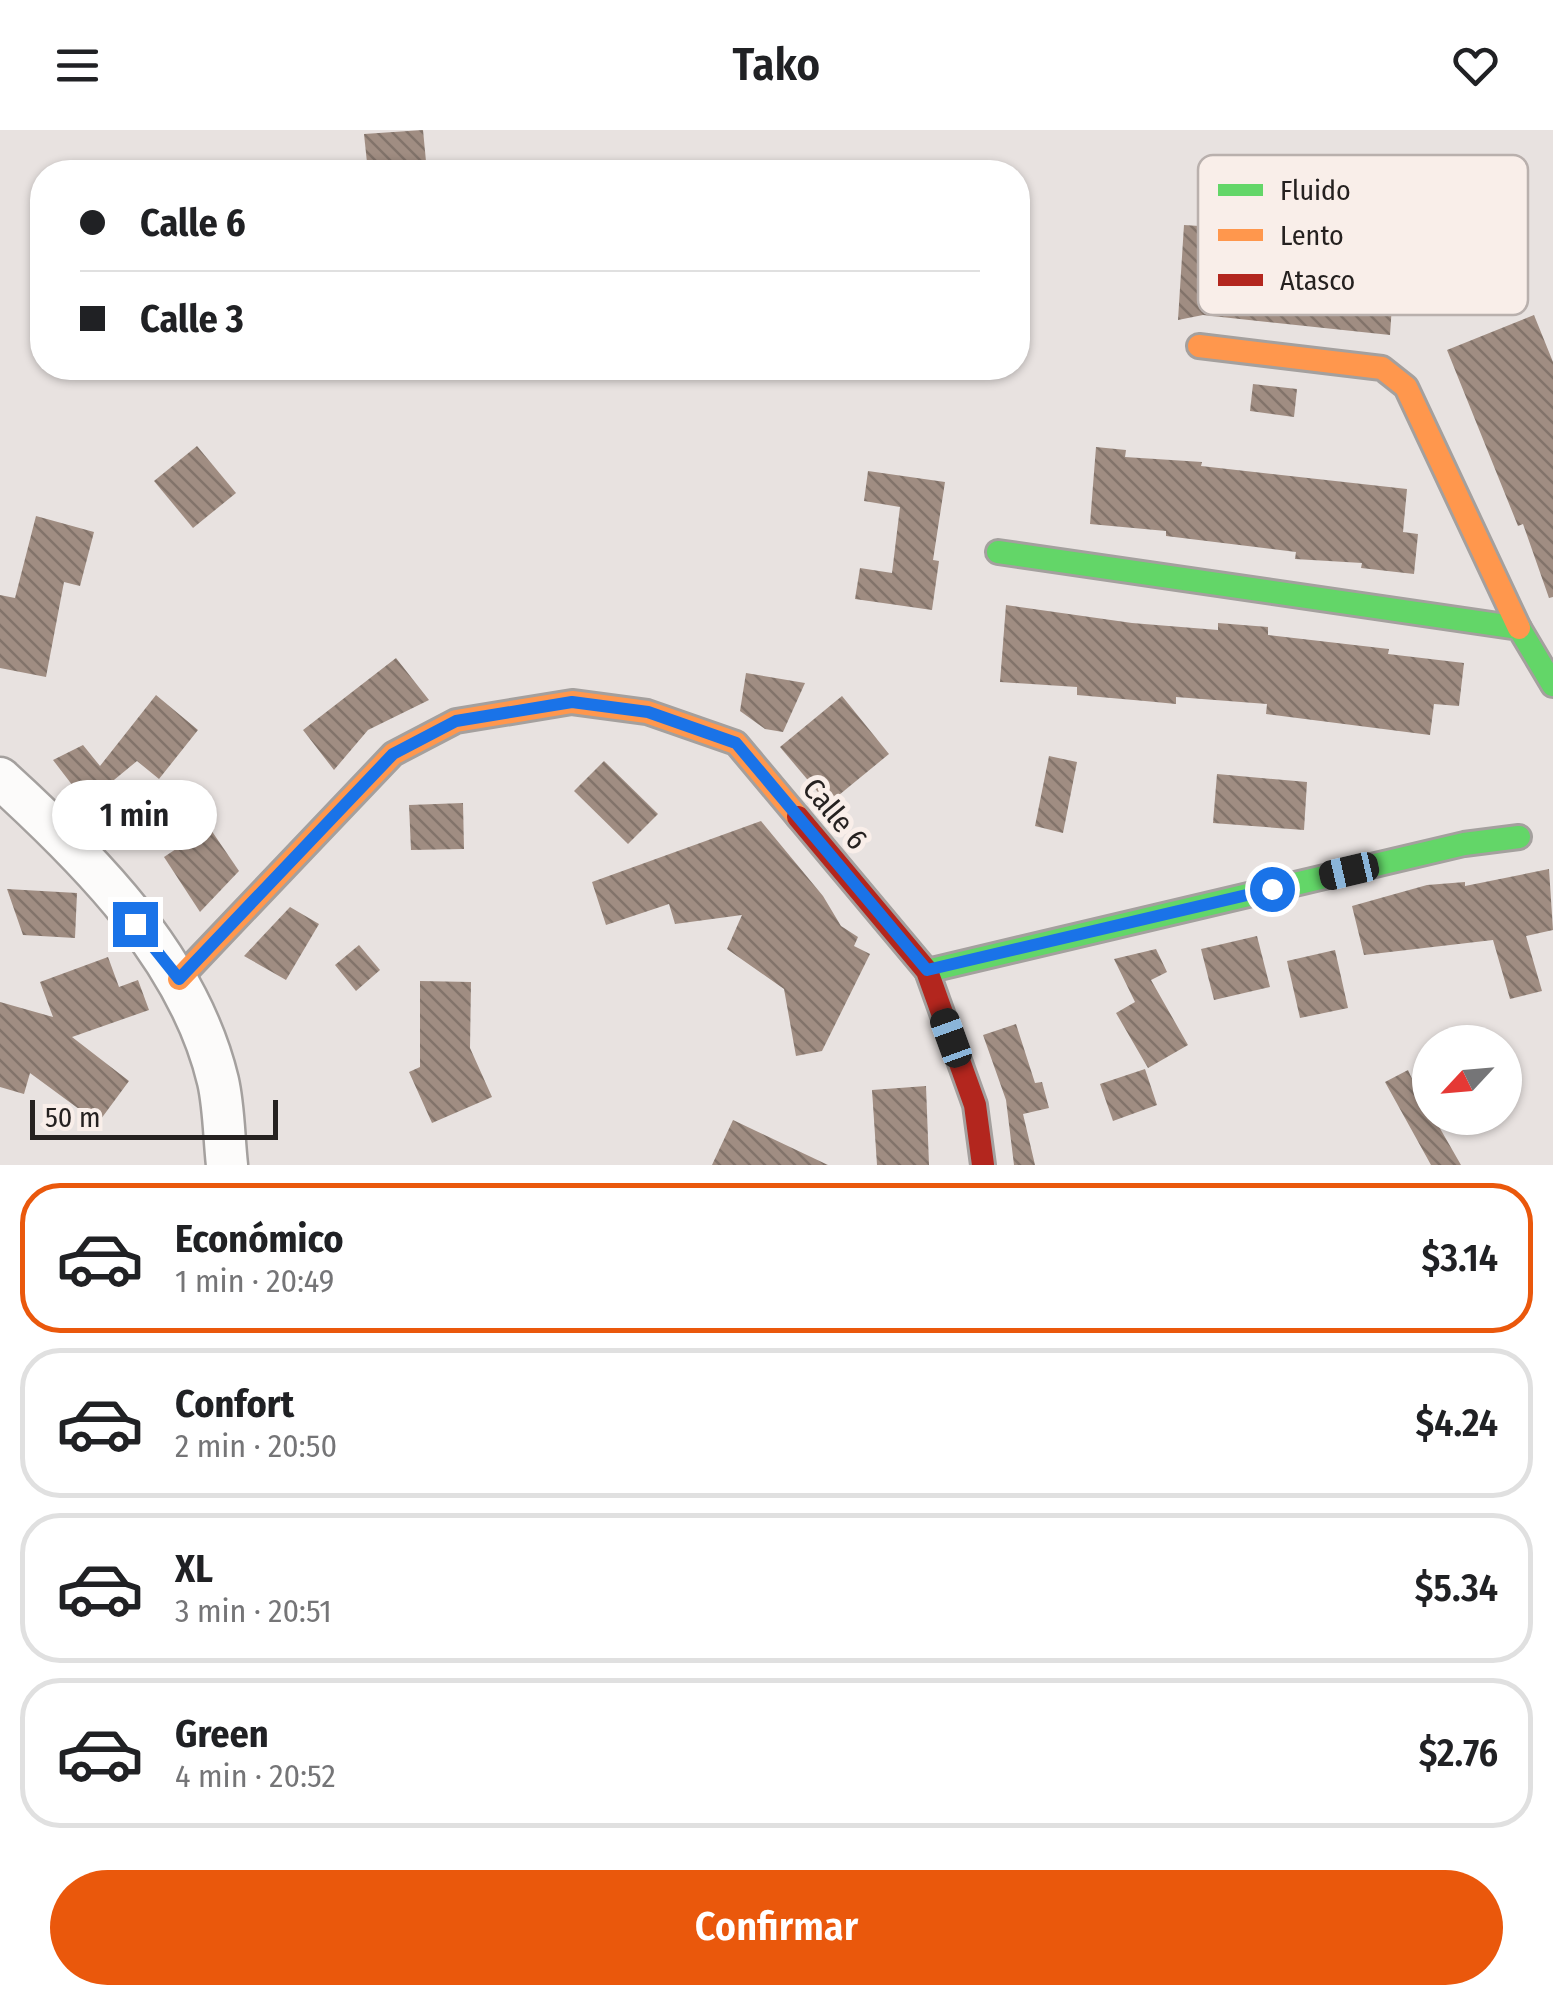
<!DOCTYPE html>
<html lang="es">
<head>
<meta charset="utf-8">
<style>
	body { margin:0; font-family:"Fira Sans Condensed",sans-serif; background:#f2f2f2; color:#202124; height:100vh; display:flex; flex-direction:column; font-size:38px; white-space:nowrap }
	* { box-sizing:border-box; margin:0 }
	p { font-size:32px; color:#757577 }
	.icon { flex:none; width:55px; height:55px; fill:none; stroke:currentColor; stroke-width:2; stroke-linecap:round; stroke-linejoin:round }
	.map { position:relative; height:1035px; overflow:hidden }
	.details { display:flex; flex-direction:column; background:#fff; flex:1 }
	.details>* { flex:none }
	.banner { position:absolute; left:30px; top:30px; width:1000px; height:220px; border-radius:40px; box-shadow:0 2px 8px #0004; display:grid; align-content:center; height:220px; padding:0 50px; background:#fff }
	.needle { width:65px; rotate:244deg }
	.tools { position:absolute; left:1412px; top:895px; display:grid; gap:20px }
	.tools a { display:grid; place-items:center; width:110px; height:110px; border-radius:50%; background:#fff; box-shadow:0 2px 8px #0004; font-size:50px }
	.scale { position:absolute; left:30px; bottom:25px; width:248px; box-sizing:border-box; padding-left:10px; border:5px solid #252120; border-top:0; font-size:28px; line-height:35px; white-space:nowrap; color:#252120; -webkit-text-stroke:8px #f9eee9; paint-order:stroke }
	.end { position:absolute; width:45px; height:45px; margin:-22px; border:12px solid #1a73e8; background:#fff; box-shadow:0 0 0 5px #fff }
	.from { border-radius:50% }
	.bubble { position:absolute; height:70px; border-radius:35px; background:#fff; box-shadow:0 2px 8px #0004; font-size:32px; font-weight:600; line-height:70px; text-align:center }
	.car { position:absolute; width:30px; height:60px; margin:-30px -15px; border-radius:12px; box-shadow:0 0 8px 2px #0007; background:linear-gradient(#222 24%,#8ab4d8 0 40%,#222 0 76%,#8ab4d8 0 86%,#222 0) }
	.banner b { display:flex; align-items:center; gap:35px; height:95px; font-size:38px }
	.banner b+b { border-top:2px solid #e0e0e0 }
	.banner i { width:25px; height:25px; background:#202124 }
	ul { padding:18px 0 0; list-style:none }
	li { display:flex; align-items:center; gap:30px; height:150px; margin:0 20px 15px; padding:0 30px; border:5px solid #e0e0e0; border-radius:40px }
	li div { flex:1 }
	li b { display:block; font-size:38px }
	li em { font-style:normal; font-weight:600 }
	li.on { border-color:#ea580c }
	li>.icon { width:90px; height:90px; stroke-width:1.5 }
	.action { display:flex; gap:20px; margin-top:auto; padding:20px 50px }
	.action a { flex:1; height:115px; border-radius:60px; background:#ea580c; color:#fff; font-size:40px; font-weight:600; line-height:115px; text-align:center }
	header { display:flex; justify-content:space-between; align-items:center; height:130px; padding:0 50px; background:#fff; font-size:45px; font-weight:600 }
	.map>svg:first-child { display:block }
</style>
</head>
<body>
<header><svg class="icon" aria-label="menu" viewBox="0 0 24 24"><path d="M4 6h16M4 12h16M4 18h16"/></svg>Tako<svg class="icon" aria-label="heart" viewBox="0 0 24 24"><path d="M12 20l-8-8c-3-5 5-10 8-4 3-6 11-1 8 4z"/></svg></header>
<div class="map">
<svg width="1553" height="1035" viewBox="0 0 1553 1035">
	<defs>
		<pattern id="building-back-hatch" width="6" height="6" patternUnits="userSpaceOnUse" patternTransform="scale(2.5)"><rect width="6" height="6" fill="#a08d82"/><path d="M-1 5l2 2M0 0l6 6M5-1l2 2" fill="none" stroke="#82736a"/></pattern>
	</defs>
	<rect width="100%" height="100%" fill="#e8e2e0"/>
	<g fill="url(#building-back-hatch)">
		<path d="M 423,0 L 427,42 L 368,42 L 364,4 Z"/>
		<path d="M 1184,95 L 1380,108 L 1377,159 L 1393,160 L 1390,205 L 1203,185 L 1178,190 Z"/>
		<path d="M 1534,185 L 1553,232 L 1553,467 L 1549,468 L 1523,394 L 1518,396 L 1447,220 Z"/>
		<path d="M 1253,254 L 1297,259 L 1294,287 L 1250,281 Z"/>
		<path d="M 197,316 L 236,363 L 193,398 L 154,351 Z"/>
		<path d="M 1096,317 L 1126,320 L 1125,327 L 1202,332 L 1201,336 L 1407,359 L 1403,402 L 1418,404 L 1414,444 L 1361,438 L 1362,433 L 1295,429 L 1296,422 L 1166,406 L 1166,401 L 1090,394 Z"/>
		<path d="M 868,341 L 945,352 L 933,430 L 939,431 L 932,480 L 855,469 L 860,438 L 892,443 L 900,377 L 864,371 Z"/>
		<path d="M 36,386 L 94,402 L 80,456 L 64,452 L 46,547 L 0,538 L 0,465 L 15,468 Z"/>
		<path d="M 1006,475 L 1132,493 L 1218,500 L 1218,493 L 1268,497 L 1268,505 L 1389,519 L 1388,524 L 1464,533 L 1459,576 L 1434,574 L 1430,605 L 1266,584 L 1267,574 L 1176,567 L 1176,574 L 1145,571 L 1077,565 L 1077,557 L 1000,552 Z"/>
		<path d="M 396,528 L 429,570 L 368,600 L 334,640 L 303,600 Z"/>
		<path d="M 746,543 L 805,553 L 783,602 L 765,599 L 740,581 Z"/>
		<path d="M 156,565 L 198,600 L 159,649 L 137,631 L 86,673 L 53,630 L 83,615 L 100,636 Z"/>
		<path d="M 842,566 L 889,624 L 828,674 L 780,617 Z"/>
		<path d="M 1049,626 L 1077,632 L 1063,703 L 1035,696 Z"/>
		<path d="M 604,631 L 658,684 L 628,714 L 574,661 Z"/>
		<path d="M 1217,644 L 1307,652 L 1304,700 L 1213,693 Z"/>
		<path d="M 463,673 L 464,719 L 411,720 L 409,675 Z"/>
		<path d="M 761,691 L 823,766 L 841,796 L 858,807 L 854,816 L 870,824 L 822,921 L 796,926 L 784,859 L 727,819 L 742,785 L 675,794 L 669,774 L 606,795 L 592,752 Z"/>
		<path d="M 209,697 L 239,741 L 200,782 L 164,727 Z"/>
		<path d="M 1549,739 L 1553,800 L 1526,806 L 1542,861 L 1510,869 L 1493,810 L 1364,825 L 1352,776 L 1427,755 L 1465,752 L 1465,756 Z"/>
		<path d="M 7,759 L 77,763 L 75,808 L 23,805 Z"/>
		<path d="M 290,777 L 319,794 L 286,850 L 244,826 Z"/>
		<path d="M 1257,806 L 1270,857 L 1214,870 L 1201,819 Z"/>
		<path d="M 359,815 L 380,840 L 356,861 L 335,835 Z"/>
		<path d="M 1156,819 L 1167,842 L 1151,850 L 1188,915 L 1148,938 L 1116,883 L 1135,872 L 1114,829 Z"/>
		<path d="M 1335,820 L 1348,878 L 1300,888 L 1287,831 Z"/>
		<path d="M 108,827 L 119,857 L 138,850 L 149,880 L 72,907 L 129,951 L 98,993 L 30,943 L 24,964 L 0,957 L 0,872 L 53,887 L 40,852 Z"/>
		<path d="M 420,851 L 471,852 L 470,918 L 492,967 L 432,993 L 409,942 L 420,937 Z"/>
		<path d="M 1016,894 L 1035,953 L 1042,952 L 1049,978 L 1023,984 L 1035,1035 L 1014,1035 L 1006,970 L 983,905 Z"/>
		<path d="M 1145,939 L 1157,975 L 1113,991 L 1100,954 Z"/>
		<path d="M 1408,940 L 1430,988 L 1434,988 L 1461,1035 L 1431,1035 L 1385,952 Z"/>
		<path d="M 926,956 L 929,1035 L 877,1035 L 872,960 Z"/>
		<path d="M 733,990 L 828,1035 L 712,1035 Z"/>
	</g>
	<g fill="none" stroke-linecap="round" stroke-linejoin="round">
		<defs>
			<path id="street" d="M 0,648 C 90,730 189,829 218,951 C 224,977 224,1008 227,1035"/>
			<g id="fast">
				<path d="M 998,422 L 1519,498 L 1553,555"/>
				<path d="M 927,841 L 1464,714 L 1519,707"/>
			</g>
			<g id="slow">
				<path d="M 1199,216 L 1382,238 L 1406,257 L 1519,498"/>
				<path d="M 179,849 L 393,624 L 456,591 L 572,572 L 647,582 L 736,613 L 798,687"/>
			</g>
			<path id="jam" d="M 798,687 L 927,841 L 975,975 L 983,1035"/>
		</defs>
		<use href="#street" stroke="#a4a09e" stroke-width="45"/>
		<use href="#fast" stroke="#a4a09e" stroke-width="28"/>
		<use href="#slow" stroke="#a4a09e" stroke-width="28"/>
		<use href="#jam" stroke="#a4a09e" stroke-width="28"/>
		<use href="#street" stroke="#fcfbfa" stroke-width="40"/>
		<use href="#fast" stroke="#63d668" stroke-width="22"/>
		<use href="#slow" stroke="#ff974d" stroke-width="22"/>
		<use href="#jam" stroke="#b3261e" stroke-width="22"/>
	</g>
	<g fill="none" stroke-linecap="round" stroke-linejoin="round">
		<path stroke="#1a73e8" stroke-width="12" d="M 135,794 L 179,849 L 393,624 L 456,591 L 572,572 L 648,582 L 736,613 L 927,840 L 1272,759"/>
	</g>
	<g text-anchor="middle" dominant-baseline="central" stroke-width="10" stroke-linejoin="round" paint-order="stroke">
		<g font-size="30" fill="#252120" stroke="#f9eee9">
			<text transform="translate(835 684) rotate(50)">Calle 6</text>
		</g>
	</g>
	<rect x="1198" y="25" width="330" height="160" rx="15" fill="#f9eee9" stroke="#b9b0ad" stroke-width="2.5"/>
	<rect x="1218" y="54" width="45" height="12" fill="#63d668"/>
	<rect x="1218" y="99" width="45" height="12" fill="#ff974d"/>
	<rect x="1218" y="144" width="45" height="12" fill="#b3261e"/>
	<g font-size="28" fill="#252120">
		<text x="1280" y="70">Fluido</text>
		<text x="1280" y="115">Lento</text>
		<text x="1280" y="160">Atasco</text>
	</g>
</svg>
<div class="tools">
<a><svg class="needle" viewBox="-14 -14 28 28"><path d="M0-13l5 13h-10z" fill="#e53935"/><path d="M0 13l5-13h-10z" fill="#757577"/></svg></a>
</div>
<div class="scale">50 m</div>
<i class="end from" style="left:1272px;top:759px"></i>
<i class="end" style="left:135px;top:794px"></i>
<div class="bubble" style="left:52px;top:650px;width:165px">1 min</div>
<i class="car" style="left:1349px;top:741px;rotate:257deg"></i>
<i class="car" style="left:951px;top:908px;rotate:340deg"></i>
<div class="banner">
<b><i class="from"></i>Calle 6</b>
<b><i></i>Calle 3</b>
</div>
</div>
<section class="details">
<ul>
<li class="on"><svg class="icon" aria-label="car" viewBox="0 0 24 24"><path d="M5 17H2v-5l4-1 3-4h7l3 4 3 1v5h-3M9 17h6M6 11h13"/><circle cx="7" cy="17" r="2"/><circle cx="17" cy="17" r="2"/></svg><div><b>Económico</b><p>1 min · 20:49</p></div><em>$3.14</em></li>
<li><svg class="icon" aria-label="car" viewBox="0 0 24 24"><path d="M5 17H2v-5l4-1 3-4h7l3 4 3 1v5h-3M9 17h6M6 11h13"/><circle cx="7" cy="17" r="2"/><circle cx="17" cy="17" r="2"/></svg><div><b>Confort</b><p>2 min · 20:50</p></div><em>$4.24</em></li>
<li><svg class="icon" aria-label="car" viewBox="0 0 24 24"><path d="M5 17H2v-5l4-1 3-4h7l3 4 3 1v5h-3M9 17h6M6 11h13"/><circle cx="7" cy="17" r="2"/><circle cx="17" cy="17" r="2"/></svg><div><b>XL</b><p>3 min · 20:51</p></div><em>$5.34</em></li>
<li><svg class="icon" aria-label="car" viewBox="0 0 24 24"><path d="M5 17H2v-5l4-1 3-4h7l3 4 3 1v5h-3M9 17h6M6 11h13"/><circle cx="7" cy="17" r="2"/><circle cx="17" cy="17" r="2"/></svg><div><b>Green</b><p>4 min · 20:52</p></div><em>$2.76</em></li>
</ul>
<div class="action"><a>Confirmar</a></div>
</section>
</body>
</html>
